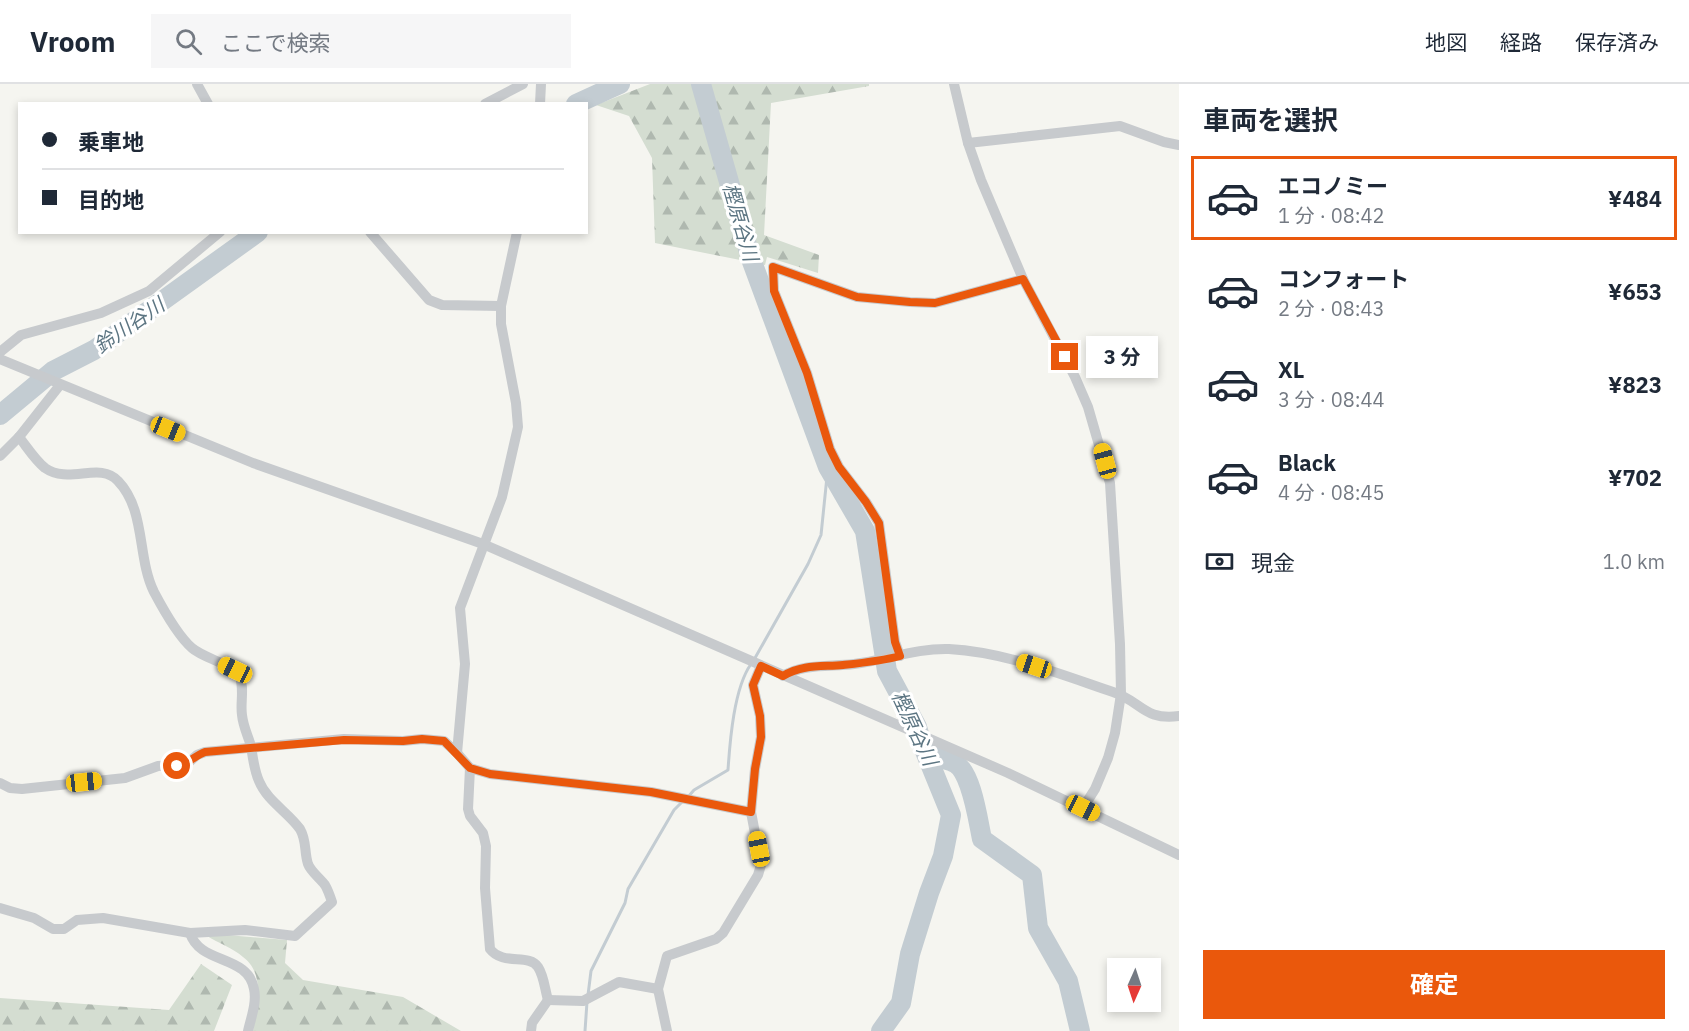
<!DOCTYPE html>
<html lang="ja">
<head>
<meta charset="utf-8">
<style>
	body { margin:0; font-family:"IBM Plex Sans","Noto Sans JP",sans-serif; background:#f6f6f7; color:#1f2937; height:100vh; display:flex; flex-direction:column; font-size:22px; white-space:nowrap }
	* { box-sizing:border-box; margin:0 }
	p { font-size:20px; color:#747a83 }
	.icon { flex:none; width:33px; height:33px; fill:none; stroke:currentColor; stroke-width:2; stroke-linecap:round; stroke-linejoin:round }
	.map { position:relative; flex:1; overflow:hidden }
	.side { display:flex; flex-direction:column; background:#fff; width:510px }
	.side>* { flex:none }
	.banner { position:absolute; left:18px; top:18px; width:570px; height:132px; border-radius:0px; box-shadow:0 3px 9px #0003; display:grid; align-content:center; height:132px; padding:0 24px; background:#fff }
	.needle { width:39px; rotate:183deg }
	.buttons { position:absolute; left:1107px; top:874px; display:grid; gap:12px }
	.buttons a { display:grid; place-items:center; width:54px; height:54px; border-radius:0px; background:#fff; box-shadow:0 3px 9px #0003; font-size:30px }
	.end { position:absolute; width:27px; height:27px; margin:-14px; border:8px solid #ea580c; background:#fff; box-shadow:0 0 0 3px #fff }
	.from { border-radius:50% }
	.bubble { position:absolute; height:42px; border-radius:0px; background:#fff; box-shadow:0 3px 9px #0003; font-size:20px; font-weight:700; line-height:42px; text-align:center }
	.car { position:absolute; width:18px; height:36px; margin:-18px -9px; border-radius:8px; box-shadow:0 0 4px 2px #0007; background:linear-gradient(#f5c518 24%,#345 0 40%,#f5c518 0 76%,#345 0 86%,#f5c518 0) }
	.banner b { display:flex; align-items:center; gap:21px; height:57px; font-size:22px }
	.banner b+b { border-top:2px solid #e0e1e3 }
	.banner i { width:15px; height:15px; background:#1f2937 }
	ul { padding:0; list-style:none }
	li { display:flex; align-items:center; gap:18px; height:84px; margin:0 12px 9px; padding:0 12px; border:3px solid transparent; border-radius:0px }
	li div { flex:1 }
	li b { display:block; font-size:22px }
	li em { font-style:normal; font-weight:700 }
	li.on { border-color:#ea580c }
	li>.icon { width:54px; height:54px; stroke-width:1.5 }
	h2 { padding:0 24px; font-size:27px; line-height:72px }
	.pay { display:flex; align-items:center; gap:15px; height:66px; padding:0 24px; font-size:22px }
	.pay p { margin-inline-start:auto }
	.primary-button { display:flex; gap:12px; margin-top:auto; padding:12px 24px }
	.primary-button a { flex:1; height:69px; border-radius:0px; background:#ea580c; color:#fff; font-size:24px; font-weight:700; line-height:69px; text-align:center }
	header { display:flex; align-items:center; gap:36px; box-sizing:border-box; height:84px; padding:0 30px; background:#fff; border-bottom:2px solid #e0e1e3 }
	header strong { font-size:28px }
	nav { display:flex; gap:33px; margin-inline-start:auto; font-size:21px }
	.search { width:420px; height:54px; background:#f6f6f7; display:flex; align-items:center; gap:15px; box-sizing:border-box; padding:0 21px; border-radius:0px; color:#747a83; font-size:22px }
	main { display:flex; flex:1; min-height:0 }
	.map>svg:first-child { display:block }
</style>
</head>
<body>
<header>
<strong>Vroom</strong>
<div class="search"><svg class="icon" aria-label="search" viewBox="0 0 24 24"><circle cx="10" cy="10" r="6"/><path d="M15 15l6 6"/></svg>ここで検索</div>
<nav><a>地図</a><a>経路</a><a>保存済み</a></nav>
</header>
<main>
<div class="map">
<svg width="1179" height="947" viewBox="0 0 1179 947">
	<defs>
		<pattern id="forest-firs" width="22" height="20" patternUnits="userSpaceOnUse" patternTransform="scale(1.5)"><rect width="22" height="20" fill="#d4ddd1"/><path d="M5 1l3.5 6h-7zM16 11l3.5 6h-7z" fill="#afb8af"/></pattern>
	</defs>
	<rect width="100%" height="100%" fill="#f5f5f0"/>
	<g fill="url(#forest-firs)">
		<path d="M 650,0 L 869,0 L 869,2 L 771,19 L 764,151 L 819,171 L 818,189 L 767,173 L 765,181 L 655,159 L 652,74 L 629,32 L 596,21 Z"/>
		<path d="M 227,851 L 287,856 L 285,879 L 303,896 L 403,913 L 461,947 L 253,947 C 257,923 266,890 243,873 C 233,864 218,859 207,852 Z"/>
		<path d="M 201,880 L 232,901 L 214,947 L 0,947 L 0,914 L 169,926 Z"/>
	</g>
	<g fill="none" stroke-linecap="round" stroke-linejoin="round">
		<g stroke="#c3ccd2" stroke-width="3">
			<path d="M 755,574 L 808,480 L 821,451 L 828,383"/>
			<path d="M 688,713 L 694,706 L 728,686 C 730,656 734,604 751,580"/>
			<path d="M 588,911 L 591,887 L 625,819 L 628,805 L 674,726 L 683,717"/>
			<path d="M 585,947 L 587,918"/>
		</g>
		<g stroke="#c3ccd2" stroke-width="20">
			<path d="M 701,0 L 751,175 L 828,383 L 865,447 L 887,587 L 917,643 L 922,660 L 951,731 L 943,772 L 929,809 L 910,870 L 901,919 L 881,947"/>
			<path d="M 576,20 L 620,0"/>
			<path d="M 0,331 L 53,287 L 94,266 L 258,148"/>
			<path d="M 928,671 C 936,673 947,675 955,679 C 972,689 978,737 982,755 L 1032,791 L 1038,844 L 1068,897 L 1080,947"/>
		</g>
		<g stroke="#c7cacd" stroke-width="10">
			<path d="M 197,0 L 208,20"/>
			<path d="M 954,0 L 968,59 L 981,96 L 1023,195 L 1075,293 L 1088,323 L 1110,399 L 1120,560 L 1121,610 L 1115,649 L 1108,674 L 1095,705 L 1083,724"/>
			<path d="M 485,20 L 523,0"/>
			<path d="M 540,20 L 541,0"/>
			<path d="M 968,59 L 1120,42 L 1164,58 L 1179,61"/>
			<path d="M 370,148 L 429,216 L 442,221 L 501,222"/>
			<path d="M 0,268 L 21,251 L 101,229 L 149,207 L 220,148"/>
			<path d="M 0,275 L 253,379 L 483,460 L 1008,689 L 1179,771"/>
			<path d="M 0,372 L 19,353 L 60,301"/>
			<path d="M 900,572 L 895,558 L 879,439 L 866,418 L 839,383 L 830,365 L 807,289 L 774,207 L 773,183 L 857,213 L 910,218 L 935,219 L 1023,195"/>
			<path d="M 783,592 C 805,579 830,583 854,580 C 886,576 917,564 949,565 C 1005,568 1060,590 1113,608 C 1141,617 1144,637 1179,632"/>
			<path d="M 457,669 L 465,580 L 460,524 L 502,413 L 518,343 L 516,319 L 501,240 L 501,222 L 517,148"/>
			<path d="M 470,684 L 468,725 L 470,732 L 483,749 L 486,762 L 485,804 L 490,865 C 503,882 529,869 538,883 C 544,892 545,906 548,916"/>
			<path d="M 0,699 L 10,704 L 22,705 L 125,694 L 158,682 L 187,680 L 197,671 L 205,668 L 344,655 L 403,657 L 422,655 L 444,657 L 457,669 L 470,684 L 490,690 L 651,708 L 751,728"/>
			<path d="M 0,824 L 34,834 L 53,845 L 64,845 L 77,836 L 103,834 L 190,849 L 245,846 L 295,852 L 332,818 C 330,812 328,806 325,801 C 320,794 311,788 308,780 C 304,768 307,757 300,745 C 288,728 267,717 259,697 C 254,686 253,674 251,662 C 248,652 243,642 242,631 C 240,619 245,603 239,591 C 234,581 203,574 192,564 C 178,552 163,525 154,508 C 137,474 146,426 118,397 C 100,377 69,401 45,384 C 35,376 27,363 19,353"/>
			<path d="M 190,849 C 200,881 248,870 254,905 C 257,918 251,934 248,947"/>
			<path d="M 548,916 L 583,917 L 619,898 L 658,905"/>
			<path d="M 531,947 L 532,939 L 548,916"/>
			<path d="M 667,947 L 658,905 L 667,872 L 716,855 L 723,849 L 758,791 L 761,781 L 751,728 L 755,685 L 761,653 L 760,632 L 753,601 L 761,582"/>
		</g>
	</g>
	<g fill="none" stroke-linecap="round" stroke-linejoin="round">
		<path stroke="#ea580c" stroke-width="8" d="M 177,682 C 189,680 194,672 205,668 L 344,656 L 403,657 L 422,655 L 444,657 L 470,684 L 490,690 L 651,708 L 751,728 L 755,685 L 761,653 L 760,632 L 753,601 L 761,582 L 783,592 C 803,580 822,583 843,581 C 862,579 882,577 900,572 L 895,558 L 879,439 L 866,418 L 839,383 L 830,365 L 807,289 L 774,207 L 773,183 L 857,213 L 910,218 L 935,219 L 1023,195 L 1065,273"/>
	</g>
	<g text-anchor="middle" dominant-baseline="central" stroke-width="6" stroke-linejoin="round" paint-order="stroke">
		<g font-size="20" font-style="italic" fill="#5c7582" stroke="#fff">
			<text transform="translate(741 138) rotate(74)">樫原谷川</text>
			<text transform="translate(129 241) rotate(-35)">鈴川谷川</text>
			<text transform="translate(915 644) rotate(65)">樫原谷川</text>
		</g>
	</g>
</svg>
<div class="buttons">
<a><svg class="needle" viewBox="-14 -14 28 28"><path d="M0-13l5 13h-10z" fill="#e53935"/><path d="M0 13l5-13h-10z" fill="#747a83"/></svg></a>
</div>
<i class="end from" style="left:177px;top:682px"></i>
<i class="end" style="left:1065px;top:273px"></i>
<div class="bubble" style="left:1086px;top:252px;width:72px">3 分</div>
<i class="car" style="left:168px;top:345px;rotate:112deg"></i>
<i class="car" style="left:1105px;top:377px;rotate:345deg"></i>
<i class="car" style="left:1034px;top:582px;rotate:288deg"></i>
<i class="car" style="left:235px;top:586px;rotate:295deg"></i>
<i class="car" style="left:84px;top:698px;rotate:84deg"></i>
<i class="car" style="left:1083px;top:724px;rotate:116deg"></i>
<i class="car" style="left:759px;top:765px;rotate:349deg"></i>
<div class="banner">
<b><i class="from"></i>乗車地</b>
<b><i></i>目的地</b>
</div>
</div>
<section class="side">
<h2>車両を選択</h2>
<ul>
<li class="on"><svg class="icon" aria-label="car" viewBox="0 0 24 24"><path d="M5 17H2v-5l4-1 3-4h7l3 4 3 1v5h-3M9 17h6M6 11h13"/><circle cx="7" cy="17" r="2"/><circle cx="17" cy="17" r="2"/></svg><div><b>エコノミー</b><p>1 分 · 08:42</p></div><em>¥484</em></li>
<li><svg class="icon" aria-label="car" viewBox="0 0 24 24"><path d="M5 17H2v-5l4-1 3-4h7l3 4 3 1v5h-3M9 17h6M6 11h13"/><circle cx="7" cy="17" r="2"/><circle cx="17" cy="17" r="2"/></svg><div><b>コンフォート</b><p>2 分 · 08:43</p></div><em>¥653</em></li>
<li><svg class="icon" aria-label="car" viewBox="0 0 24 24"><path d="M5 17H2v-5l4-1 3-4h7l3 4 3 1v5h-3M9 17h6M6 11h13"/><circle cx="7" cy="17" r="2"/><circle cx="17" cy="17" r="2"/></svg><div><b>XL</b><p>3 分 · 08:44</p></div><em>¥823</em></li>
<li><svg class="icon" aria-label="car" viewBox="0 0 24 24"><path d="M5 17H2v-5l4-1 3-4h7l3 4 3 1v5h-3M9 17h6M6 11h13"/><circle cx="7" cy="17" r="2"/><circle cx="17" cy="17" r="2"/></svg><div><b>Black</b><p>4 分 · 08:45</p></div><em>¥702</em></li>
</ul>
<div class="pay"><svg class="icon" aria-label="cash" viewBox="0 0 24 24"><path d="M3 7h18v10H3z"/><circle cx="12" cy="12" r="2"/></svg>現金<p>1.0 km</p></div>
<div class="primary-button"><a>確定</a></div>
</section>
</main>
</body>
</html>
